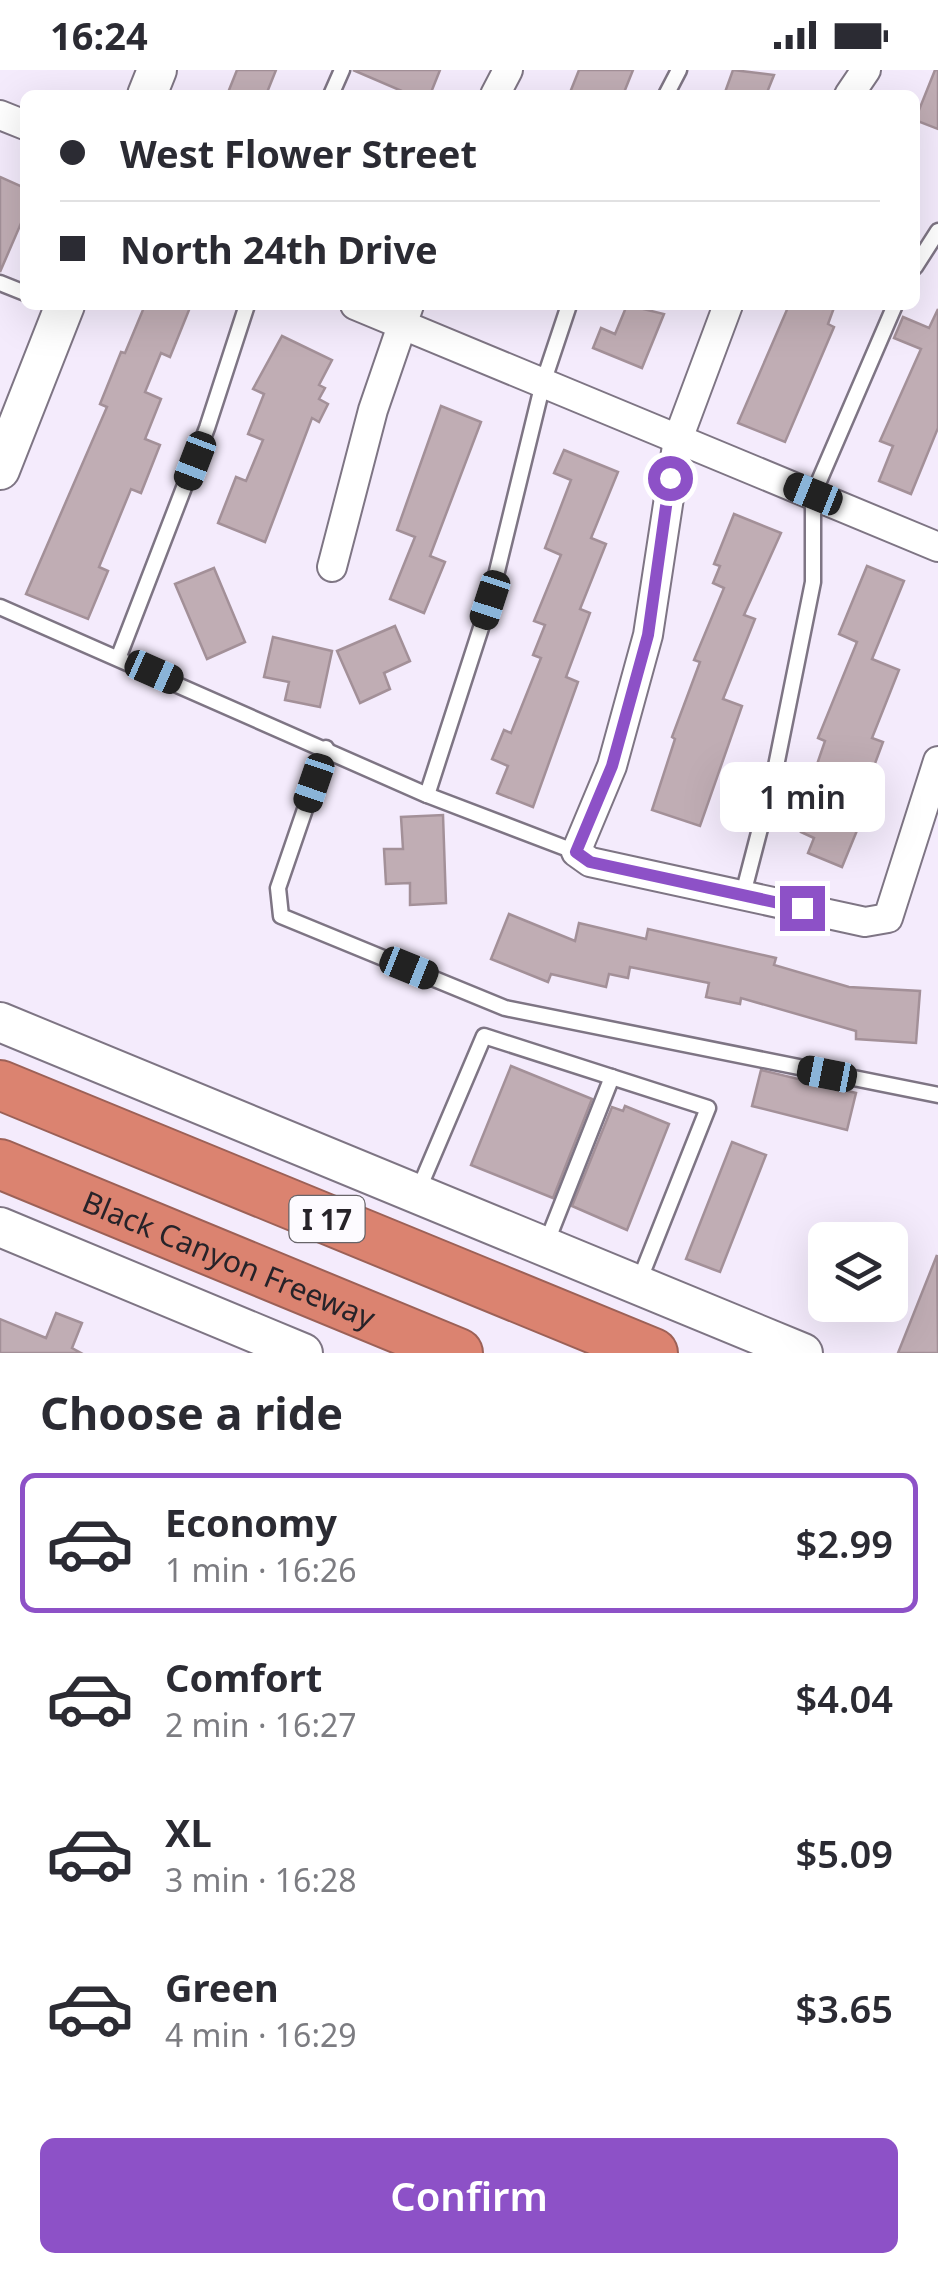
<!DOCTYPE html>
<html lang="en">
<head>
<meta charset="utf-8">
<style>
	body { margin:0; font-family:"Noto Sans",sans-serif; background:#f7f7f7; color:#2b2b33; height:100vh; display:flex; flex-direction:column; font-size:38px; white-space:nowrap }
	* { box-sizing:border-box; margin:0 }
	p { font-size:32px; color:#7c7c81 }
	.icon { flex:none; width:55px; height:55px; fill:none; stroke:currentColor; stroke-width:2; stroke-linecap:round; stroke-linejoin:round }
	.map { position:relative; height:1283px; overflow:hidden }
	.side { display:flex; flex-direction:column; background:#fff; flex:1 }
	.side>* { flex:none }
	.banner { position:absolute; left:20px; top:20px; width:900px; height:220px; border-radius:15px; box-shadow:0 10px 40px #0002; display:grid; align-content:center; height:220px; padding:0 40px; background:#fff }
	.tools { position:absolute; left:808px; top:1152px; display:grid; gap:20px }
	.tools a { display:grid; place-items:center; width:100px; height:100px; border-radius:15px; background:#fff; box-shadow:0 10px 40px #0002; font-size:50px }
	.end { position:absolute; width:45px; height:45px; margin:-22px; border:12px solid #8d51c7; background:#fff; box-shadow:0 0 0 5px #fff }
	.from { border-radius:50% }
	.bubble { position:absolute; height:70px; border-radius:15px; background:#fff; box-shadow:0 10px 40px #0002; font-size:32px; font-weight:600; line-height:70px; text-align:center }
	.car { position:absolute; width:30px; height:60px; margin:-30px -15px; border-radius:12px; box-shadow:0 0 8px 2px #0007; background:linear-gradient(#222 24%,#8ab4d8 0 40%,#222 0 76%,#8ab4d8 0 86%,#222 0) }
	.banner b { display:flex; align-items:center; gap:35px; height:95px; font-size:38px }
	.banner b+b { border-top:2px solid #e1e1e2 }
	.banner i { width:25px; height:25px; background:#2b2b33 }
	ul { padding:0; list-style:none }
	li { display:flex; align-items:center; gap:30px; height:140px; margin:0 20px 15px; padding:0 20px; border:5px solid transparent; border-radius:15px }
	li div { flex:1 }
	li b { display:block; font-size:38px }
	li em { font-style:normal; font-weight:600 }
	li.current { border-color:#8d51c7 }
	li>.icon { width:90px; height:90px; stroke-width:1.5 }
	h2 { padding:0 40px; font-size:45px; line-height:120px }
	.button { display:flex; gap:20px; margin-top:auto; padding:20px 40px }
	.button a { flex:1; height:115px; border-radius:15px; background:#8d51c7; color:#fff; font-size:40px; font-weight:600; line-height:115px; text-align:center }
	.status { display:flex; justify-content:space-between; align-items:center; height:70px; padding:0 50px; background:#fff; direction:ltr }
	.status svg { height:28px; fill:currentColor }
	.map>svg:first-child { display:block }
</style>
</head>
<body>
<div class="status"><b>16:24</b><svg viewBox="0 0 49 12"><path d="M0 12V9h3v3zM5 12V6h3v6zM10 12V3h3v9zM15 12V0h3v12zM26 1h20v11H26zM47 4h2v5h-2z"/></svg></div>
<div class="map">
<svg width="938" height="1283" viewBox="0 0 938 1283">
	<rect width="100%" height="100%" fill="#f4ebfc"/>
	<g fill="#c0adb4" stroke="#a39098" stroke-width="2.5">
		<path d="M 237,0 L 276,0 L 266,25 L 227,25 Z"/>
		<path d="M 353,0 L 440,0 L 430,25 L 411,25 Z"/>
		<path d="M 579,0 L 633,0 L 623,25 L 569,25 Z"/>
		<path d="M 733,0 L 774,5 L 766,25 L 724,25 Z"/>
		<path d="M 935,0 L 938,0 L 938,59 L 915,50 Z"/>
		<path d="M 0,107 L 25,118 L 25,144 L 0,202 Z"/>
		<path d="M 145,235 L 191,235 L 170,287 L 161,283 L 145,322 L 161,329 L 145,369 L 160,375 L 141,423 L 131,419 L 99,497 L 108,501 L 88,549 L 26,524 L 107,337 L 100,334 L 121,282 L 125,283 Z"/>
		<path d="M 627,235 L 664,244 L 642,298 L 593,278 L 601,258 L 615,264 Z"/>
		<path d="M 789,235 L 835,235 L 828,254 L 834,257 L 785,372 L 738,353 Z"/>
		<path d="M 938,239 L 938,358 L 911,424 L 879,411 L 893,376 L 880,371 L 921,279 L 894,268 L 903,247 L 929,258 Z"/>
		<path d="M 282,266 L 332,290 L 319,315 L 325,318 L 319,329 L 328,334 L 319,352 L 312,348 L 265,472 L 218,453 L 236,407 L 246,411 L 263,370 L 248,364 L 264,324 L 253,319 Z"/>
		<path d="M 441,336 L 481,352 L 430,486 L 445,492 L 424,543 L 390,529 L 415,467 L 397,460 Z"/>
		<path d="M 564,380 L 618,402 L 591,468 L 606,474 L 580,539 L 590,543 L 566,607 L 578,612 L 533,737 L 497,723 L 508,696 L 492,689 L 504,660 L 511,663 L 541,588 L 533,585 L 545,555 L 534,551 L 561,485 L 545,478 L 571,410 L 554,403 Z"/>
		<path d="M 734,444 L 781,463 L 744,545 L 755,549 L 723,629 L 742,636 L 700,756 L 652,740 L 675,669 L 672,667 L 700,592 L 694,590 L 724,518 L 713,513 L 720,496 L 714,494 Z"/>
		<path d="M 867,496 L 904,511 L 872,589 L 899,600 L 872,668 L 883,672 L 858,739 L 865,741 L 842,797 L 808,783 L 814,768 L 801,762 L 821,712 L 812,709 L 825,671 L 818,668 L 857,572 L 839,564 Z"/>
		<path d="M 214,498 L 245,572 L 207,589 L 175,514 Z"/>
		<path d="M 395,556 L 410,591 L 384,603 L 390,619 L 360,633 L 337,581 Z"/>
		<path d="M 273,567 L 332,581 L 320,637 L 285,630 L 289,612 L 264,607 Z"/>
		<path d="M 443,745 L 446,833 L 410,835 L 410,813 L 386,814 L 384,779 L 403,779 L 401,747 Z"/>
		<path d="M 509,844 L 575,871 L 579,853 L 646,869 L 648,859 L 776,888 L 774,895 L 849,917 L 920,921 L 916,973 L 856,969 L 856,961 L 741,928 L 740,934 L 706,927 L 709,913 L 630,897 L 628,908 L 609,904 L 606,917 L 551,904 L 548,912 L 491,889 Z"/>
		<path d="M 511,996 L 592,1029 L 553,1128 L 471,1095 Z"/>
		<path d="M 761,1000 L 856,1023 L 847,1060 L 752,1036 Z"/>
		<path d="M 625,1036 L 669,1054 L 627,1160 L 572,1136 L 612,1037 L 623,1041 Z"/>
		<path d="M 732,1072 L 766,1085 L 720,1202 L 686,1189 Z"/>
		<path d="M 937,1185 L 938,1283 L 898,1283 Z"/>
		<path d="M 56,1243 L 82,1253 L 72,1278 L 81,1283 L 0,1283 L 0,1249 L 46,1268 Z"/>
	</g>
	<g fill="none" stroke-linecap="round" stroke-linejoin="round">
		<defs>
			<g id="lane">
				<path d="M 331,25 L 342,0"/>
				<path d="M 666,25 L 679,0"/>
				<path d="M 915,197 L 938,161"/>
				<path d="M 0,213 L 25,223"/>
				<path d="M 0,537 L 427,725 L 576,782"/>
				<path d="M 119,586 L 207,358 L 247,235"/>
				<path d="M 326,678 L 278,818 L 281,846 L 505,938 L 938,1025"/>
				<path d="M 427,725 L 490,530 L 543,313 L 569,235"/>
				<path d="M 743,824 L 775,701 L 813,512 L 813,425 L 895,235"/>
				<path d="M 418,1121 L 484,966 L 708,1038 L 638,1214"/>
				<path d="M 546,1174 L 612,1007"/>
			</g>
			<g id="street">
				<path d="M 495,25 L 508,0"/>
				<path d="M 849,25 L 866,0"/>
				<path d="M 0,45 L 25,55"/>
				<path d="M 355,235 L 938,477"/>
				<path d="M 728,235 L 678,369 L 648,565 L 612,696 L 576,782 L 590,792 L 865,852 L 888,848 L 938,691"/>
				<path d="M 332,497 L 373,340 L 409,235"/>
			</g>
			<g id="secondary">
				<path d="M 147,25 L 157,0"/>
				<path d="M 0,400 L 65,235"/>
				<path d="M 0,952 L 803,1283"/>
				<path d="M 0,1157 L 303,1283"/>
			</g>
			<g id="highway">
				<path d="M 0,1015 L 653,1283"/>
				<path id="s1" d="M 0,1094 L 458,1283"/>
			</g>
		</defs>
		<use href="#lane" stroke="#7e7584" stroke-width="19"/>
		<use href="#street" stroke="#7e7584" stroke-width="32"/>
		<use href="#secondary" stroke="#7e7584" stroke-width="42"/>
		<use href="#highway" stroke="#9c6157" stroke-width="52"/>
		<use href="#lane" stroke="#fff" stroke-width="14"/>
		<use href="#street" stroke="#fff" stroke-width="28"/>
		<use href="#secondary" stroke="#fff" stroke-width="38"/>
		<use href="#highway" stroke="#db8370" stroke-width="48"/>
	</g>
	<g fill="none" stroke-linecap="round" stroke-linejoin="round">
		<path stroke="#8d51c7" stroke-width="12" d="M 670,408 L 648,565 L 612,696 L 576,782 L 590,792 L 802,838"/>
	</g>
	<g text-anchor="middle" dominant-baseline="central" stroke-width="9" stroke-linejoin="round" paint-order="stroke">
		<rect fill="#fdfbff" stroke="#676469" stroke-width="2.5" x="289.5" y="1126" width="75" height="46" rx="8"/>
		<g font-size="28" font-weight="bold" fill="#272329">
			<text x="327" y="1149">I 17</text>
		</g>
		<g font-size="30" fill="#272329" stroke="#fdfbff">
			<text stroke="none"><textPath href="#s1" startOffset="248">Black Canyon Freeway</textPath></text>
		</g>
	</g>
</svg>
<div class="tools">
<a><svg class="icon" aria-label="layers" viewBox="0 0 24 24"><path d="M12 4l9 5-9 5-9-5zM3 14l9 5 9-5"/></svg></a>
</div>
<i class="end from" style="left:670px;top:408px"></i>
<i class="end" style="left:802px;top:838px"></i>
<div class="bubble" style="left:720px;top:692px;width:165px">1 min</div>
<i class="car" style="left:195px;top:391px;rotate:201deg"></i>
<i class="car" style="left:813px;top:424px;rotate:292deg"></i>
<i class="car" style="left:490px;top:530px;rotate:198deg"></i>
<i class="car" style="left:154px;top:602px;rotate:114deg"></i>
<i class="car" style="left:314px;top:713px;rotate:199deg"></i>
<i class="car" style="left:409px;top:898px;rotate:112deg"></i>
<i class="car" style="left:827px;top:1004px;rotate:281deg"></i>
<div class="banner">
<b><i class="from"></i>West Flower Street</b>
<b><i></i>North 24th Drive</b>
</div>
</div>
<section class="side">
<h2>Choose a ride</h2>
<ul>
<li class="current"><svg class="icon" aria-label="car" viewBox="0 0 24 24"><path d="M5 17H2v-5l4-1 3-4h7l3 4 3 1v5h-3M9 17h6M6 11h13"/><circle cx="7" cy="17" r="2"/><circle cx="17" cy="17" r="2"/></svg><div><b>Economy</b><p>1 min · 16:26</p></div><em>$2.99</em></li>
<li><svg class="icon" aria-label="car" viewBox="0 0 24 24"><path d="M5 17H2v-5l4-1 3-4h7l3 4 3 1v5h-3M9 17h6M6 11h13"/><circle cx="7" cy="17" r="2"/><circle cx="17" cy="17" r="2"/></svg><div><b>Comfort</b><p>2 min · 16:27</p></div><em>$4.04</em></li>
<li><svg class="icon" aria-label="car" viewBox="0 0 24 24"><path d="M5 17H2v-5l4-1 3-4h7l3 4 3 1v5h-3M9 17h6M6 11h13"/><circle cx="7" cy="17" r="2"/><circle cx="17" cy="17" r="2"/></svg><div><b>XL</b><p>3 min · 16:28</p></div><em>$5.09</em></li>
<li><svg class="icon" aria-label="car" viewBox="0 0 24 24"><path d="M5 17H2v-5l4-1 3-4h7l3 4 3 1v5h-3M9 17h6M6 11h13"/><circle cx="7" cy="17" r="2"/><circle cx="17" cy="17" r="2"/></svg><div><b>Green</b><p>4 min · 16:29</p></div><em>$3.65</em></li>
</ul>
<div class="button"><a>Confirm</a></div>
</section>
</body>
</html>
